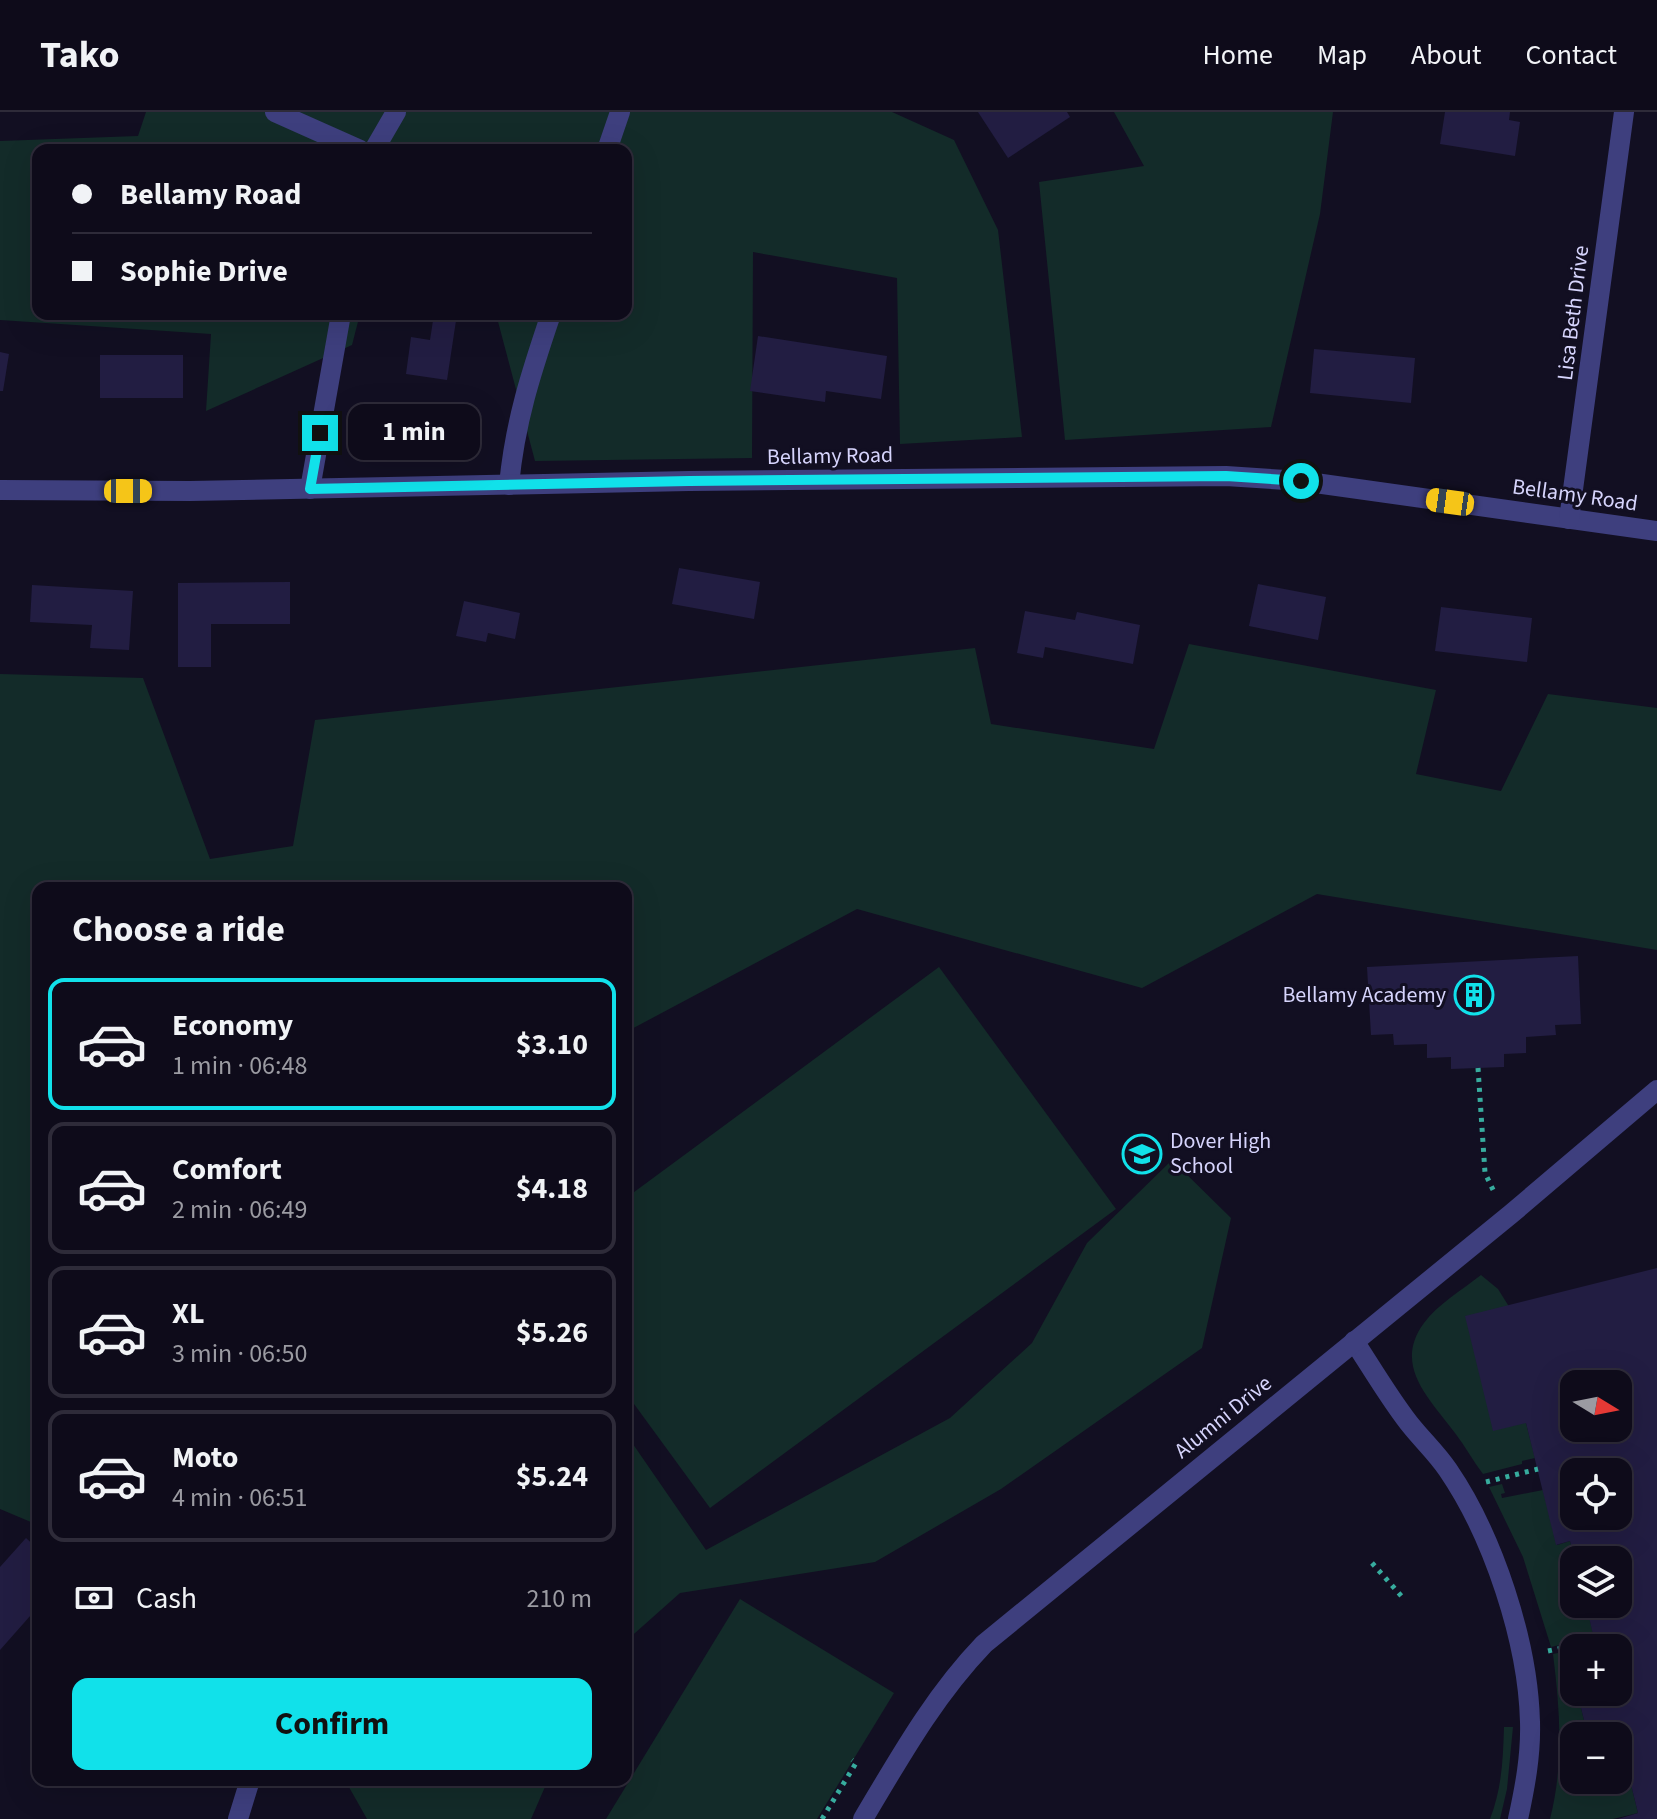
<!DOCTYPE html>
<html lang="en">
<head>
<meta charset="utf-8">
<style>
	body { margin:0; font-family:"Source Sans 3",sans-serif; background:#1c1927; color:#f1f3f6; height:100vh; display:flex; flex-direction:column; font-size:30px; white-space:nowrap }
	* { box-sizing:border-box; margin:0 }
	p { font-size:26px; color:#9b9ba2 }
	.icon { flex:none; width:44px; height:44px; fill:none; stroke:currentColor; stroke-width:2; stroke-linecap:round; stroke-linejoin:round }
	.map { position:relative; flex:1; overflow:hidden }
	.drawer { position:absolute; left:32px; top:770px; width:600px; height:904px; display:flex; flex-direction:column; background:#0e0b1a; border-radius:16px; box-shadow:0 8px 32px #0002,0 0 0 2px #2e2b39 }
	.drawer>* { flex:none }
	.guide { position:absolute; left:32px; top:32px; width:600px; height:176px; border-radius:16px; box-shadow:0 8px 32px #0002,0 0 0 2px #2e2b39; display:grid; align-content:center; height:176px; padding:0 40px; background:#0e0b1a }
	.needle { width:52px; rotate:100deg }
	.fabs { position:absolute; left:1560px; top:1258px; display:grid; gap:16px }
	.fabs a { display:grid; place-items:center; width:72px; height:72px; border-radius:16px; background:#0e0b1a; box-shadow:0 8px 32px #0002,0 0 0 2px #2e2b39; font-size:40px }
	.end { position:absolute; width:36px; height:36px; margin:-18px; border:10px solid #11e1ea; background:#111; box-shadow:0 0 0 4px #111 }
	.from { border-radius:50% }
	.bubble { position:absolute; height:56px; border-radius:16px; background:#0e0b1a; box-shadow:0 8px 32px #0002,0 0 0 2px #2e2b39; font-size:26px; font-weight:700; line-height:56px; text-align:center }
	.car { position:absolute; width:24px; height:48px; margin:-24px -12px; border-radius:10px; box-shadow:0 0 6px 2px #0007; background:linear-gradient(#f5c518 24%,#345 0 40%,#f5c518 0 76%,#345 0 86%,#f5c518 0) }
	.guide b { display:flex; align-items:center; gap:28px; height:76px; font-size:30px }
	.guide b+b { border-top:2px solid #2e2b39 }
	.guide i { width:20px; height:20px; background:#f1f3f6 }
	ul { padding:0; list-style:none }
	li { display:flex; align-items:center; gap:24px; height:132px; margin:0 16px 12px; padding:0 24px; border:4px solid #2e2b39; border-radius:16px }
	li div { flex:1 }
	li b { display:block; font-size:30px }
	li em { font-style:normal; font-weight:700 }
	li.on { border-color:#11e1ea }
	li>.icon { width:72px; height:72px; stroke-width:1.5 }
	h2 { padding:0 40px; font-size:36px; line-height:96px }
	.pay { display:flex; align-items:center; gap:20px; height:88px; padding:0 40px; font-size:30px }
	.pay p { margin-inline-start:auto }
	.cta { display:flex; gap:16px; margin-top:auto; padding:16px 40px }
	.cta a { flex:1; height:92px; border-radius:16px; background:#11e1ea; color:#111; font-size:32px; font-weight:700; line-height:92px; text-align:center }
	header { display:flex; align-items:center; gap:48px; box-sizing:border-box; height:112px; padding:0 40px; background:#0e0b1a; border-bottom:2px solid #2e2b39 }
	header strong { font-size:38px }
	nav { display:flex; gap:44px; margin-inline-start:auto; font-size:28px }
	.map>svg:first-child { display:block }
</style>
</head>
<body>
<header>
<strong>Tako</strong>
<nav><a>Home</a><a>Map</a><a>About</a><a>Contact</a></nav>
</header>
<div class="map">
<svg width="1657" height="1707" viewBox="0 0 1657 1707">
	<rect width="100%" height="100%" fill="#120f22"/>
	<g fill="#132b29">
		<path d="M 146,0 L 892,0 L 954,28 L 998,118 L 1022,325 L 900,332 L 897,166 L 753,140 L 752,346 L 535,349 L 496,202 L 626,202 L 626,38 L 38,38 L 38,202 L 360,202 L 352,233 L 206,299 L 211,222 L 0,208 L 0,29 L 138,24 Z"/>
		<path d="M 1114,0 L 1333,0 L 1320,102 L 1271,315 L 1065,328 L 1039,70 L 1144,54 Z"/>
		<path d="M 1189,532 L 1436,578 L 1416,662 L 1501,679 L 1548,582 L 1657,596 L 1657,838 L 1317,782 L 1142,876 L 857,797 L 626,920 L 626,776 L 38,776 L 38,1413 L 0,1397 L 0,562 L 143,566 L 210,747 L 293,734 L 315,608 L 975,536 L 991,612 L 1154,637 Z"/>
		<path d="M 939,855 L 1116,1097 L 710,1396 L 626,1281 L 626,1086 Z"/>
		<path d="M 1172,1048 L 1231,1106 L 1202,1236 L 1001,1377 L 875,1450 L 680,1481 L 626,1529 L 626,1322 L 706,1438 L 950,1306 L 1032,1231 L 1087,1131 Z"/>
		<path d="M 1481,1163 L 1498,1177 L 1508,1193 L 1526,1311 L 1535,1346 L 1522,1349 L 1522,1352 L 1483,1362 C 1473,1349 1465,1334 1455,1321 C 1431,1288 1392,1254 1424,1211 C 1438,1192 1462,1178 1481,1163 Z"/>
		<path d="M 1502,1372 L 1505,1381 L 1501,1382 L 1502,1386 L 1543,1378 L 1557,1433 L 1570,1429 L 1575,1448 L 1574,1492 L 1586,1492 L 1594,1525 L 1551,1535 L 1523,1445 L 1489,1375 Z"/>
		<path d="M 740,1487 L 894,1581 L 817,1707 L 606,1707 Z"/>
		<path d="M 1567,1539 L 1574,1566 L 1574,1580 L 1577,1580 L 1588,1624 L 1574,1624 L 1574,1668 L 1618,1668 L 1619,1624 L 1638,1701 L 1613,1707 L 1550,1707 C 1564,1653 1560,1597 1553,1542 Z"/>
		<path d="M 1504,1615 L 1513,1615 L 1507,1677 L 1500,1707 L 1490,1707 C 1502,1676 1503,1647 1504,1615 Z"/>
		<path d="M 345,1668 L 548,1668 L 531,1707 L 367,1707 Z"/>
	</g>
	<g fill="#221d42" fill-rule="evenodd">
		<path d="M 978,0 L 1067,0 L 1070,5 L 1008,46 Z"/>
		<path d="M 1445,0 L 1510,0 L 1509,8 L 1520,10 L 1515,44 L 1440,32 Z"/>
		<path d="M 434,202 L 457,202 L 447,268 L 406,262 L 411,225 L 430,228 Z"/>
		<path d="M 758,224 L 887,244 L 881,287 L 826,279 L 825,290 L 750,279 Z"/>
		<path d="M 1314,237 L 1415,246 L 1411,291 L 1310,281 Z"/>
		<path d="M 0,240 L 9,242 L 3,279 L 0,279 Z"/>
		<rect x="100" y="243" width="83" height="43"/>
		<path d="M 679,456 L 760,470 L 754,507 L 672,492 Z"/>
		<path d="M 290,470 L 290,512 L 211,512 L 211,555 L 178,555 L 178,471 Z"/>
		<path d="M 1258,472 L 1326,485 L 1318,528 L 1249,514 Z"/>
		<path d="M 32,473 L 133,479 L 129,538 L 90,536 L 92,513 L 30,510 Z"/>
		<path d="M 464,489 L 520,501 L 515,527 L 488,521 L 486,530 L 456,524 Z"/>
		<path d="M 1441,495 L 1532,506 L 1527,550 L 1435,539 Z"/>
		<path d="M 1025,499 L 1075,508 L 1077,500 L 1140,513 L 1133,552 L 1045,535 L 1043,546 L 1017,541 Z"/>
		<path d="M 1578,844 L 1581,912 L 1555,913 L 1556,923 L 1526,925 L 1526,941 L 1504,942 L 1504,955 L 1451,957 L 1451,945 L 1427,946 L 1427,932 L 1394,933 L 1393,922 L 1371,923 L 1367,855 Z"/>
		<path d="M 1657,1156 L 1657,1707 L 1618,1707 L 1638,1701 L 1619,1624 L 1588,1624 L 1577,1580 L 1618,1580 L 1618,1536 L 1596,1536 L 1586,1492 L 1618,1492 L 1618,1448 L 1575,1448 L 1570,1429 L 1556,1433 L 1526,1311 L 1493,1319 L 1465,1204 ZM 1574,1272 L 1618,1272 L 1618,1316 L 1574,1316 ZM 1574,1360 L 1618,1360 L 1618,1404 L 1574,1404 Z"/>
		<path d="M 26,1426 L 38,1437 L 38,1495 L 0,1538 L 0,1455 Z"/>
	</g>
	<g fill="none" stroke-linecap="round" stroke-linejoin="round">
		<g stroke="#37ac9e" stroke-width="5" stroke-dasharray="4 6" stroke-linecap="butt">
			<path d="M 1478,956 L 1485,1061 L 1495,1082"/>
			<path d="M 1486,1370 L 1538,1357"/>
			<path d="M 1372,1451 L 1404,1487"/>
			<path d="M 1548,1539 L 1595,1529"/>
			<path d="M 822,1707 L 856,1651 L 852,1648"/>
		</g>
		<g stroke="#3e3f7e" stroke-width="20">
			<path d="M 275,0 L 360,38"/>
			<path d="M 374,38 L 396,0"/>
			<path d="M 607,38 L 620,0"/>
			<path d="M 509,373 C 515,310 531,261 551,202"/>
			<path d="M 310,377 L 341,202"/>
			<path d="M 0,378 L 190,379 L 689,369 L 1226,364 L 1301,369 L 1657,419"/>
			<path d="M 1569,407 L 1624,0"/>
			<path d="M 1354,1229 C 1371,1255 1387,1282 1405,1306 C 1418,1324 1435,1339 1448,1358 C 1493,1424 1528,1529 1530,1610 C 1531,1643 1525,1675 1518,1707"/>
			<path d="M 238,1707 L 250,1668"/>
			<path d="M 863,1707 C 900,1645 934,1584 984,1532 L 1511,1102 L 1657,978"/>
		</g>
	</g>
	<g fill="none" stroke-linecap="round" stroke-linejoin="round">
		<path stroke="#11e1ea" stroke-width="10" d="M 320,321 L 310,377 L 689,369 L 1226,364 L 1301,369"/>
	</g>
	<defs>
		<symbol id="building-ring" viewBox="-11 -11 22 22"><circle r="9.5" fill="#120f22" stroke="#11e1ea" stroke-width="1.5"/><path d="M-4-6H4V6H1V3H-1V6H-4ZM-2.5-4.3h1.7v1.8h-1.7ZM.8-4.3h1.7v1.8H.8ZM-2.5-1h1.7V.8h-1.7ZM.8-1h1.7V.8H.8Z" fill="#11e1ea"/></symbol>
		<symbol id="school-ring" viewBox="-11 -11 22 22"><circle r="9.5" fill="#120f22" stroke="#11e1ea" stroke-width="1.5"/><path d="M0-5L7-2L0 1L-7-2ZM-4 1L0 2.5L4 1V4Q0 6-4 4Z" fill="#11e1ea"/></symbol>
	</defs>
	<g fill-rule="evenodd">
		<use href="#building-ring" x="1452" y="861" width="44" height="44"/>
		<use href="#school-ring" x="1120" y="1020" width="44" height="44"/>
	</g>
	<g text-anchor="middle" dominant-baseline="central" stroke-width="6" stroke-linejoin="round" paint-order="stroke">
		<g font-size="22" fill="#d6d4fc" stroke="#120f22">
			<text transform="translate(1573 201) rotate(-83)">Lisa Beth Drive</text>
			<text transform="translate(830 344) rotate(-1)">Bellamy Road</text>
			<text transform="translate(1575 383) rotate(8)">Bellamy Road</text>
			<text transform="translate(1223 1305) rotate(-39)">Alumni Drive</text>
		</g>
		<g font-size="22" fill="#d6d4fc" stroke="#120f22" text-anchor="end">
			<text x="1446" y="883">Bellamy Academy</text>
			<text x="1170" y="1029" text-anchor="start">Dover High<tspan x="1170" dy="25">School</tspan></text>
		</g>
	</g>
</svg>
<div class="fabs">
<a><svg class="needle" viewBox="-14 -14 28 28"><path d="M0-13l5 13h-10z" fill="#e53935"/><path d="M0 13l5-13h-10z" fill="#9b9ba2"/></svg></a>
<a><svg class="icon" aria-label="locate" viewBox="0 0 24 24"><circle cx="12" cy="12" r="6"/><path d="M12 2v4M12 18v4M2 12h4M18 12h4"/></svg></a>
<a><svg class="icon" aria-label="layers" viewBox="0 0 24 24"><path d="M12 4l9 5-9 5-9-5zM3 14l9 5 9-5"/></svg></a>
<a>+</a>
<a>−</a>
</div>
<i class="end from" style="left:1301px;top:369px"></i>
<i class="end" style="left:320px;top:321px"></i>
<div class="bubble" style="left:348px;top:292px;width:132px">1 min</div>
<i class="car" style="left:128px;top:379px;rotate:90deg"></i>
<i class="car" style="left:1450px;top:390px;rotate:278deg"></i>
<div class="guide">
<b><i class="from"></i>Bellamy Road</b>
<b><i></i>Sophie Drive</b>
</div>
<section class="drawer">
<h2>Choose a ride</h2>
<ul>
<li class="on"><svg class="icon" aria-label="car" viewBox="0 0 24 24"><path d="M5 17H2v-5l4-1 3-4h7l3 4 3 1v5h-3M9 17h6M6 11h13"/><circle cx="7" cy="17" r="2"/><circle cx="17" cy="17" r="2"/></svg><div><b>Economy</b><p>1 min · 06:48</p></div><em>$3.10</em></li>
<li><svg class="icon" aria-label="car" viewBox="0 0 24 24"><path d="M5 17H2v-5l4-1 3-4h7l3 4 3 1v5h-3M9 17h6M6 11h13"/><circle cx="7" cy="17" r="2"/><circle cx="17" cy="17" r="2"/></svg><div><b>Comfort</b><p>2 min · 06:49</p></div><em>$4.18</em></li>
<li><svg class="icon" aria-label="car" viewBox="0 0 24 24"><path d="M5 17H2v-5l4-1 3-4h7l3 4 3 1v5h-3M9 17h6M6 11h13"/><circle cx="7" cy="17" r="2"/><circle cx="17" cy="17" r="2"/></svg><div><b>XL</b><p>3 min · 06:50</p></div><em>$5.26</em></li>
<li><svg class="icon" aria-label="car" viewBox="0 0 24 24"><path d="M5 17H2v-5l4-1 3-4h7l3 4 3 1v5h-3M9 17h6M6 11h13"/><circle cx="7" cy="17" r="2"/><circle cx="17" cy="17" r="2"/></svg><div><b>Moto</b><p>4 min · 06:51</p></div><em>$5.24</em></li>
</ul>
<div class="pay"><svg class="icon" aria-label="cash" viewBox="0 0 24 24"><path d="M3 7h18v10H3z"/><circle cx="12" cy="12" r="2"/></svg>Cash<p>210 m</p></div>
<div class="cta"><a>Confirm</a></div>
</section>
</div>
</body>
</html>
